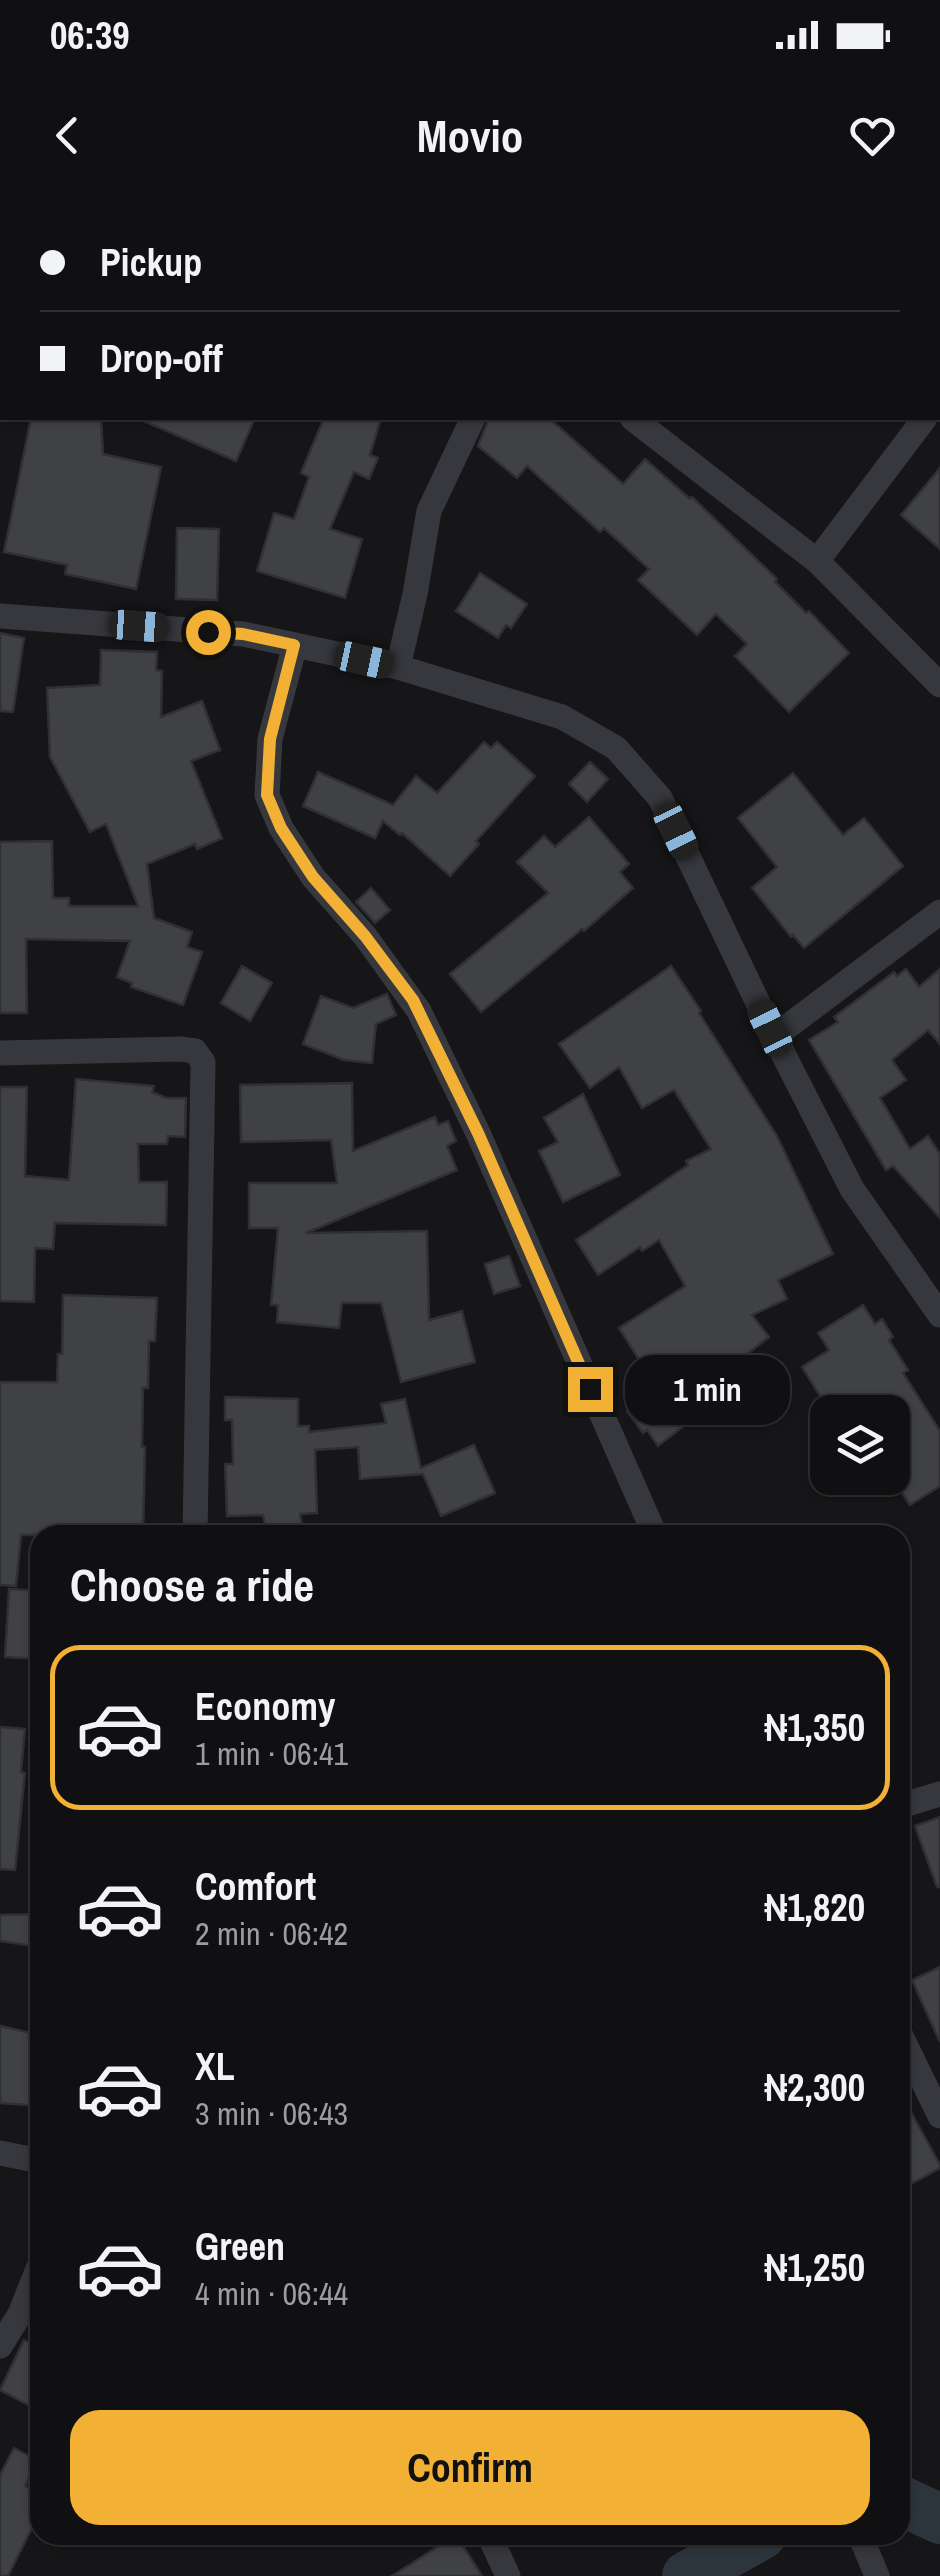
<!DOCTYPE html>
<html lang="en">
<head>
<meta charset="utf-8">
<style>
	body { margin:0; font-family:"Archivo Narrow",sans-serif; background:#19191b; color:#f1f3f6; height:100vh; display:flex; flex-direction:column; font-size:38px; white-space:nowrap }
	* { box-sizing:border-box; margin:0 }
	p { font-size:32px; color:#9c9d9f }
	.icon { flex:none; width:55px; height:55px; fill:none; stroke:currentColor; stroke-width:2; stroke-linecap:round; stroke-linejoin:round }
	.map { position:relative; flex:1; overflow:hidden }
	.sheet { position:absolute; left:30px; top:1325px; width:880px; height:1020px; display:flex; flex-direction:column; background:#101012; border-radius:30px; box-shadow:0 2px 8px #0004,0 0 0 2px #303032 }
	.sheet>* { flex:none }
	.top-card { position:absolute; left:0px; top:0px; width:940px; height:220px; box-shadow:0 2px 8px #0004,0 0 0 2px #303032; display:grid; align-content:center; height:220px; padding:0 40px; background:#101012 }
	.buttons { position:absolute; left:810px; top:1195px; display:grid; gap:20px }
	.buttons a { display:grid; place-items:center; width:100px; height:100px; border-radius:20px; background:#101012; box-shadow:0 2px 8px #0004,0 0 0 2px #303032; font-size:50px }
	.end { position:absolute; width:45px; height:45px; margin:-22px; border:12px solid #f2b134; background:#111; box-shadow:0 0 0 5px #111 }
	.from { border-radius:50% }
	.bubble { position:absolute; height:70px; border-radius:30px; background:#101012; box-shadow:0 2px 8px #0004,0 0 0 2px #303032; font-size:32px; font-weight:800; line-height:70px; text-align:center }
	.car { position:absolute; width:30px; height:60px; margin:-30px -15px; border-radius:12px; box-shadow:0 0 8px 2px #0007; background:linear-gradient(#222 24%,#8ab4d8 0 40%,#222 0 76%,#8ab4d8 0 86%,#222 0) }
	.top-card b { display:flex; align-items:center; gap:35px; height:95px; font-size:38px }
	.top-card b+b { border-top:2px solid #303032 }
	.top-card i { width:25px; height:25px; background:#f1f3f6 }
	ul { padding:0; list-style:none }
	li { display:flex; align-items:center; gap:30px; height:165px; margin:0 20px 15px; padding:0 20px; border:5px solid transparent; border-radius:30px }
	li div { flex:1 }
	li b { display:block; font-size:38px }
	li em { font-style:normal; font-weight:800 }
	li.current { border-color:#f2b134 }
	li>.icon { width:90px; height:90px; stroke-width:1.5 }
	h2 { padding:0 40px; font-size:45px; line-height:120px }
	.action { display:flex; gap:20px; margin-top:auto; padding:20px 40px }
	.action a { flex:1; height:115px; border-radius:30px; background:#f2b134; color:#111; font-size:40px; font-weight:800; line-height:115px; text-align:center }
	.status { display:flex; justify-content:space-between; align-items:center; height:70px; padding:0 50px; background:#101012; direction:ltr }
	.status svg { height:28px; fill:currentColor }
	header { display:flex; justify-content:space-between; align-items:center; height:130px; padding:0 40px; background:#101012; font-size:45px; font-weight:800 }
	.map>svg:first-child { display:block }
</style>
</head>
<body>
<div class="status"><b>06:39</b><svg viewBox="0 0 49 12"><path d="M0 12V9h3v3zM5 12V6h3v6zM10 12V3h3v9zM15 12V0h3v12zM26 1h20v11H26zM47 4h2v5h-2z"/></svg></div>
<header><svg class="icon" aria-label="back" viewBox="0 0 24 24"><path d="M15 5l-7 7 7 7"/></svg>Movio<svg class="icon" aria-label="heart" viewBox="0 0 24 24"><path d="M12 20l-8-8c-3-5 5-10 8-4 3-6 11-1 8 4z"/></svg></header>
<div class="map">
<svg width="940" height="2376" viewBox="0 0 940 2376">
	<rect width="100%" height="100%" fill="#161618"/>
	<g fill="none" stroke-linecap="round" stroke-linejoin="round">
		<g stroke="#2c353c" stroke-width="50">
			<path d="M 900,2300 L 940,2319"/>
			<path d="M 687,2376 L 761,2335"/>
		</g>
	</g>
	<g fill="#404145" stroke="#303034" stroke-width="2.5">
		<path d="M 31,218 L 101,218 L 103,254 L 161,267 L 136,389 L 65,374 L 67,365 L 4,352 Z"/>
		<path d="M 137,218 L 255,218 L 236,261 Z"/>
		<path d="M 324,218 L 381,218 L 370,255 L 378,258 L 369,279 L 354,272 L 330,329 L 362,339 L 345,398 L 257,371 L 274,313 L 294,319 L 309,277 L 301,273 Z"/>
		<path d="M 489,218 L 549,218 L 623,284 L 645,259 L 690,299 L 692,297 L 777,379 L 775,382 L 806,413 L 809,411 L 849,453 L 789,512 L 735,456 L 747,444 L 716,414 L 697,435 L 638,380 L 649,369 L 604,328 L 600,332 L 527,266 L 517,278 L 478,246 Z"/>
		<path d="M 940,268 L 940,349 L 901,315 Z"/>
		<path d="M 177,328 L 219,329 L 217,400 L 176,399 Z"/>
		<path d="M 480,373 L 527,404 L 511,428 L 506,425 L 498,438 L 456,411 Z"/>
		<path d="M 0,433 L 24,438 L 13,512 L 0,511 Z"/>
		<path d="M 101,450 L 157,452 L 156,470 L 162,471 L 161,517 L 202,501 L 220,550 L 191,561 L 222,638 L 197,649 L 195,644 L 147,664 L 154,718 L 192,732 L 187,747 L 202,752 L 183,805 L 131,787 L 132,783 L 117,777 L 130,741 L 26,739 L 27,813 L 0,813 L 0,642 L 52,641 L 53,698 L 69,698 L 69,706 L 138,706 L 106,624 L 90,632 L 50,557 L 47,488 L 100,485 Z"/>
		<path d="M 484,542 L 491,548 L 497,542 L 535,576 L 476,641 L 479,644 L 450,676 L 402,633 L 400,635 L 383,621 L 375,638 L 303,606 L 318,572 L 393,605 L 416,576 L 437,593 Z"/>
		<path d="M 590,562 L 608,579 L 587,602 L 569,584 Z"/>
		<path d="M 793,573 L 843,635 L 864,618 L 903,666 L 804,748 L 793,735 L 791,737 L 752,688 L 777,667 L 738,618 Z"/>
		<path d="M 589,617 L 629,664 L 620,672 L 633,688 L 584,731 L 582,729 L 481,812 L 450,774 L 548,693 L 517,662 L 544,636 L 555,647 Z"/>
		<path d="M 371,688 L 390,710 L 375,723 L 356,702 Z"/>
		<path d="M 242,766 L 272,783 L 250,821 L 221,803 Z"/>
		<path d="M 671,766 L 701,811 L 699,813 L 777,936 L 833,1054 L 778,1080 L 787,1099 L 752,1115 L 769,1137 L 725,1171 L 733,1181 L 705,1203 L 708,1207 L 658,1246 L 647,1230 L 643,1233 L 627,1211 L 657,1188 L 619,1128 L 685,1086 L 659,1040 L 642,1051 L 640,1047 L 598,1075 L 576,1040 L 688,965 L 686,961 L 711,949 L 674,890 L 642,908 L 619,867 L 590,888 L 559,844 Z"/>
		<path d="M 906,769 L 919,787 L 940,769 L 940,844 L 928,830 L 892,860 L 906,880 L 880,898 L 910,949 L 928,936 L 940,954 L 940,1018 L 893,966 L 886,970 L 809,840 L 838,822 L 834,817 L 894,772 L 897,776 Z"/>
		<path d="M 387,794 L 396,815 L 376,824 L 372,863 L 344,860 L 303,844 L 321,796 L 353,808 Z"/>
		<path d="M 76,879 L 154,886 L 152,892 L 166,898 L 186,898 L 185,937 L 168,936 L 167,944 L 138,944 L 139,982 L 167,982 L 166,1025 L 55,1023 L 53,1049 L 35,1048 L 34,1102 L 0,1101 L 0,887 L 27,887 L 25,976 L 69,980 Z"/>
		<path d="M 352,883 L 353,951 L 435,917 L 438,925 L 448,921 L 456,941 L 447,946 L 457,970 L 306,1033 L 427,1031 L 429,1120 L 462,1111 L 475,1162 L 401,1182 L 381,1103 L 342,1103 L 339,1128 L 277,1122 L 278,1105 L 271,1105 L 278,1028 L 249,1028 L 249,983 L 337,983 L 331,940 L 241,942 L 240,885 Z"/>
		<path d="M 583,894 L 620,975 L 563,1002 L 539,951 L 558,942 L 544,918 Z"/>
		<path d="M 509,1056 L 520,1086 L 494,1094 L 485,1064 Z"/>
		<path d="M 63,1095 L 157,1098 L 155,1141 L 149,1141 L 148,1188 L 143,1188 L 142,1247 L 145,1247 L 143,1335 L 21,1335 L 16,1386 L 0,1385 L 0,1182 L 57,1182 L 58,1154 L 62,1154 Z"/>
		<path d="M 863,1105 L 875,1124 L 882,1119 L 893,1137 L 889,1140 L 908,1170 L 903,1173 L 940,1231 L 940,1286 L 910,1305 L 892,1277 L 892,1212 L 830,1212 L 802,1167 L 829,1150 L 818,1133 Z"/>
		<path d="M 225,1197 L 298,1199 L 298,1226 L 309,1226 L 309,1232 L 386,1223 L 381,1204 L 405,1199 L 421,1268 L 474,1245 L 495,1293 L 441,1316 L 423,1274 L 360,1279 L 358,1247 L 315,1250 L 317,1313 L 300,1314 L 304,1335 L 267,1335 L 263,1315 L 227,1316 L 225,1264 L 233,1264 L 232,1220 L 225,1220 Z"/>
		<path d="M 9,1389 L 40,1391 L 40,1459 L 5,1457 Z"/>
		<path d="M 0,1527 L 25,1529 L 21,1572 L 25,1573 L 15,1670 L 0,1669 Z"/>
		<path d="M 940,1617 L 940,1687 L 937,1687 L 915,1626 Z"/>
		<path d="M 40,1714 L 40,1747 L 0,1741 L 0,1715 Z"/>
		<path d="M 940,1767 L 940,1842 L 912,1780 Z"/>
		<path d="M 0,1826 L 40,1835 L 40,1906 L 0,1903 Z"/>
		<path d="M 900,1892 L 940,1965 L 940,1968 L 900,1990 Z"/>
		<path d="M 24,2140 L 40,2148 L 40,2211 L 0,2190 Z"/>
		<path d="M 14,2248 L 37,2260 L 25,2286 L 40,2294 L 40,2312 L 8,2376 L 0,2376 L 0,2275 Z"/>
		<path d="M 456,2335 L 482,2376 L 392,2376 Z"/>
	</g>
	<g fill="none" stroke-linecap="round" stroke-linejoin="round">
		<g stroke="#37383d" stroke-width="25">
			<path d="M 858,0 L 862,2"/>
			<path d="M 66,2 L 67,0"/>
			<path d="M 227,2 L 227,0"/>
			<path d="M 580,2 L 581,0"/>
			<path d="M 938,46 L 940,48"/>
			<path d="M 0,120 L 2,119"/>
			<path d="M 938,201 L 940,198"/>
			<path d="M 632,218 L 817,361 L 940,485"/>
			<path d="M 817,361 L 925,218"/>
			<path d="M 0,416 L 243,434 L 398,467 L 562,517 L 616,548 L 660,598 L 770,828 L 852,989 L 940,1115"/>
			<path d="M 295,445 L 270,539 L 267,595 L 281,628 L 313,677 L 365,736 L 419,811 L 478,933 L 655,1335"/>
			<path d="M 398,467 L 415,394 L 429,311 L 473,218"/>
			<path d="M 775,836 L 940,712"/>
			<path d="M 0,853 L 180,849 L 195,851 L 203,862 L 195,1335"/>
			<path d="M 900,1606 L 940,1594"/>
			<path d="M 900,1834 L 940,1916"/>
			<path d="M 0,1953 L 40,1961"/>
			<path d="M 0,2146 L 20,2114 L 40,2064"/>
			<path d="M 489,2335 L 508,2376"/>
			<path d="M 860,2335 L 877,2376"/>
		</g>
	</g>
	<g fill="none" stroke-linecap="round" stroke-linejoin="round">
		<path stroke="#f2b134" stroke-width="12" d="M 208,432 L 243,434 L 294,445 L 270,539 L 267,595 L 281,628 L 313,677 L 365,736 L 413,800 L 478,933 L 590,1189"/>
	</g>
</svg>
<div class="buttons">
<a><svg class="icon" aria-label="layers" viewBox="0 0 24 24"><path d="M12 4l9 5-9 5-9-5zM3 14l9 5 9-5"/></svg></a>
</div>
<i class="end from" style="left:208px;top:432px"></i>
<i class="end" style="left:590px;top:1189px"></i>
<div class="bubble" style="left:625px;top:1155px;width:165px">1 min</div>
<i class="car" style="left:139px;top:426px;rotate:94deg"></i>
<i class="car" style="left:364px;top:460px;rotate:102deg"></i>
<i class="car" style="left:676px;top:631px;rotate:154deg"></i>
<i class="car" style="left:770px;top:828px;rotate:334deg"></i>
<div class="top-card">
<b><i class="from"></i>Pickup</b>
<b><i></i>Drop-off</b>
</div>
<section class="sheet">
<h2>Choose a ride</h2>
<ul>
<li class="current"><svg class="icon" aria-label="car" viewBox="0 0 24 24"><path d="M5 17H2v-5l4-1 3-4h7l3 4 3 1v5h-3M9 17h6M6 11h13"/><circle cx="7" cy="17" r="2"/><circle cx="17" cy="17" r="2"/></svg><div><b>Economy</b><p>1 min · 06:41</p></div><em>₦1,350</em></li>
<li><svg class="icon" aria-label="car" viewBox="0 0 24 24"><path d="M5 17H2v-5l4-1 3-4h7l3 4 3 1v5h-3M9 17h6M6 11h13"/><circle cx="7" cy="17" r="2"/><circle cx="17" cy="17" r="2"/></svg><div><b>Comfort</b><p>2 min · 06:42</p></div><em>₦1,820</em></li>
<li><svg class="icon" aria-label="car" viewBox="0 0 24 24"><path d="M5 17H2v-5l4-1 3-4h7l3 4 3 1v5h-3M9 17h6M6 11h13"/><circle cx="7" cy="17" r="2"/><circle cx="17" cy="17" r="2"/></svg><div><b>XL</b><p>3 min · 06:43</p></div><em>₦2,300</em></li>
<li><svg class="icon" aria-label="car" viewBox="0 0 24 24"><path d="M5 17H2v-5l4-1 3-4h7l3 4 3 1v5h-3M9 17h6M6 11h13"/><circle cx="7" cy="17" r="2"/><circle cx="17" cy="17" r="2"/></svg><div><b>Green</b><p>4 min · 06:44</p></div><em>₦1,250</em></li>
</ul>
<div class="action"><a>Confirm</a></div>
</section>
</div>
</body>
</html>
